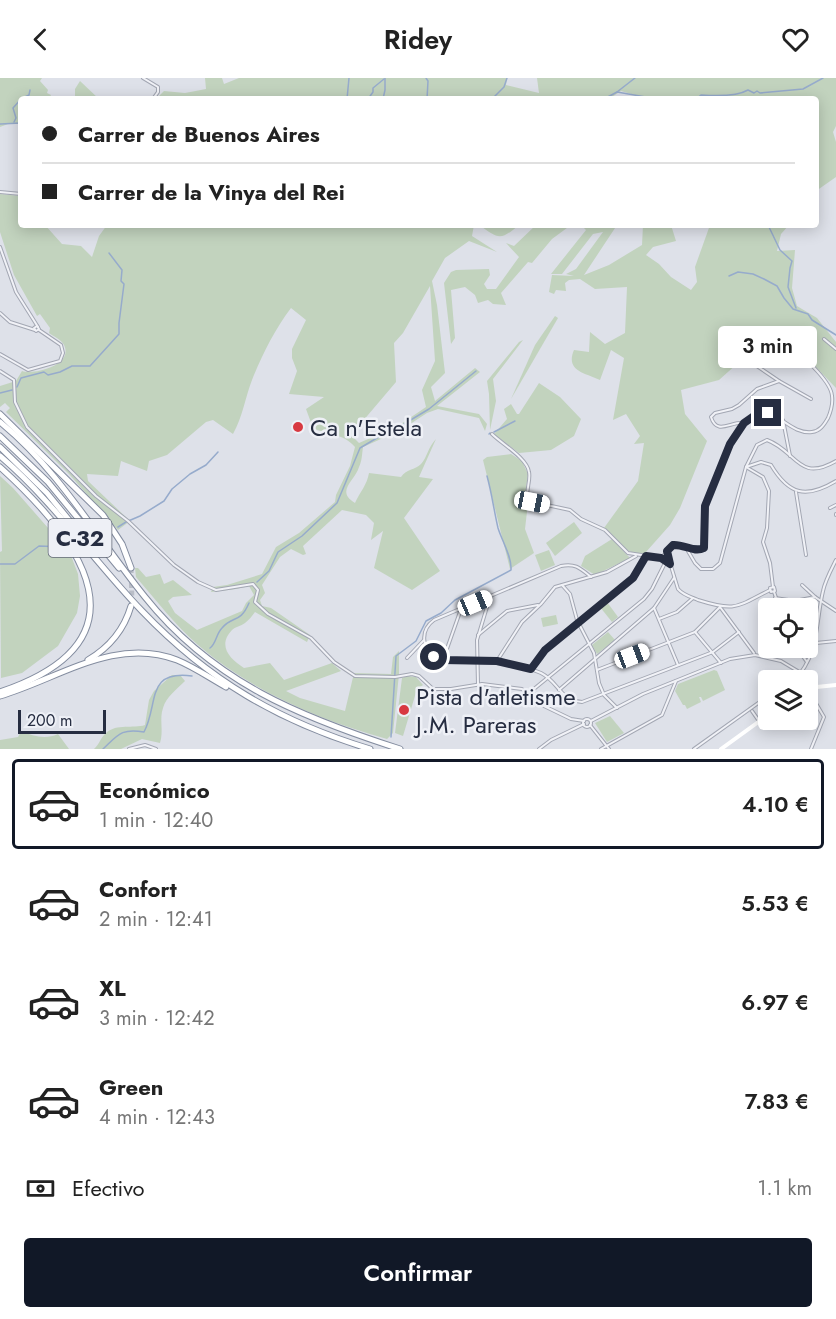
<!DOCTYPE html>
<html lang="es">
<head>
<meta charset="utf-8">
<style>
	body { margin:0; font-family:Jost,sans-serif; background:#f2f2f2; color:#222; height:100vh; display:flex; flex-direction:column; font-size:22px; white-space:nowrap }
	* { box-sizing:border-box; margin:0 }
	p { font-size:20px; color:#767676 }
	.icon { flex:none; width:33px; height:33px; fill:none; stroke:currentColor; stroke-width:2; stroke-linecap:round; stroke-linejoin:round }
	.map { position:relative; height:671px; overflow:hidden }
	.side { display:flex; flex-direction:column; background:#fff; flex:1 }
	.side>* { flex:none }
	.guide { position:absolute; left:18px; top:18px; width:801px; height:132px; border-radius:6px; box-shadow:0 3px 15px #0003; display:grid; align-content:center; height:132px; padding:0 24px; background:#fff }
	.tools { position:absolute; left:758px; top:520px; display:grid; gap:12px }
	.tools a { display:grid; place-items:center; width:60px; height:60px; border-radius:6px; background:#fff; box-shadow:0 3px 15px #0003; font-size:30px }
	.scale { position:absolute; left:18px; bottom:15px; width:88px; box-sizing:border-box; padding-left:6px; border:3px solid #262d41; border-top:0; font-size:16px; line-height:21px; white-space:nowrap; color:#262d41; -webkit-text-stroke:4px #eef0f6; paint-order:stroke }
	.end { position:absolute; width:27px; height:27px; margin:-14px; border:8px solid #262d41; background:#fff; box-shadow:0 0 0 3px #fff }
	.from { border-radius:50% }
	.bubble { position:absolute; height:42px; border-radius:6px; background:#fff; box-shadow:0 3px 15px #0003; font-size:20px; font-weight:600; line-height:42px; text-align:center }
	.car { position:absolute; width:18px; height:36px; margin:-18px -9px; border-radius:8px; box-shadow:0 0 4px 2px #0007; background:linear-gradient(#fff 24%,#345 0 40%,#fff 0 76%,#345 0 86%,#fff 0) }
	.guide b { display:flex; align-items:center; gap:21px; height:57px; font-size:22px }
	.guide b+b { border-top:2px solid #e0e0e0 }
	.guide i { width:15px; height:15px; background:#222 }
	ul { padding:10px 0 0; list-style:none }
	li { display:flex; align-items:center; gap:18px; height:90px; margin:0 12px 9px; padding:0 12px; border:3px solid transparent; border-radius:6px }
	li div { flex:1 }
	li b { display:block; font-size:22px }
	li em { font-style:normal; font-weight:600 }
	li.on { border-color:#111827 }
	li>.icon { width:54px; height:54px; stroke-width:1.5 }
	.pay { display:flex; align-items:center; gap:15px; height:66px; padding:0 24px; font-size:22px }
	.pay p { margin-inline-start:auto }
	.primary-button { display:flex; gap:12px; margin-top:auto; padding:12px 24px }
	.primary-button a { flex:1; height:69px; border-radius:6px; background:#111827; color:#fff; font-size:24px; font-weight:600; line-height:69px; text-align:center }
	header { display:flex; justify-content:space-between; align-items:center; height:78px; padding:0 24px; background:#fff; font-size:27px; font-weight:600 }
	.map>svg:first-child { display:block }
</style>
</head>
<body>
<header><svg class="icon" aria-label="back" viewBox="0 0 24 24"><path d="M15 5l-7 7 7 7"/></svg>Ridey<svg class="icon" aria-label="heart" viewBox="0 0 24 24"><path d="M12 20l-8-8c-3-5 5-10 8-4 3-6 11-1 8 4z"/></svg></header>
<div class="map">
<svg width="836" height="671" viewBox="0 0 836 671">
	<rect width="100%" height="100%" fill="#dee1e9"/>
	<g fill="#c2d3be" fill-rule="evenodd">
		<path d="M 0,0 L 42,0 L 40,3 L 48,12 L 47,15 L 51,17 L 50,19 L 52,21 L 21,21 L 21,46 L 8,46 L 0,49 Z"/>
		<path d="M 205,0 L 222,0 L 224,6 L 239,0 L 507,0 L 506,7 L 539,15 L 537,0 L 836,0 L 836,48 L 833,54 L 836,64 L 836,99 L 816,113 L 816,21 L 648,21 L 621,13 L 609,21 L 156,21 L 164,13 L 185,15 L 206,11 Z"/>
		<path d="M 80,3 L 99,21 L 75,21 L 75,11 Z"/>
		<path d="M 0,116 L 21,118 L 21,147 L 45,147 L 62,166 L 81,168 L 92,179 L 99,158 L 107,147 L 474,147 L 472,158 L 497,174 L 469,163 L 445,180 L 432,203 L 437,227 L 445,295 L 431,309 L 435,323 L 475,290 L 480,294 L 437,328 L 479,336 L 487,346 L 485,353 L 479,340 L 438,331 L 427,335 L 401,352 L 363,369 C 362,376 362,383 359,389 C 355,403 335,413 355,425 C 360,414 367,407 369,395 L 401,399 C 406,391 415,392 421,386 C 427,380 428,369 436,361 L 419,399 L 433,401 L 404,440 L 440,493 L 412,512 L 374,490 L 383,453 L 371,462 L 374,445 L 366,437 L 342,432 L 303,468 L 306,476 L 303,477 L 291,471 L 280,479 L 262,507 L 265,515 L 260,522 L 262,528 L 271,530 L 310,557 L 307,564 L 255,534 C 252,538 249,542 245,545 C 241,548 235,549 232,552 C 217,568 230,581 244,590 L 270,585 L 284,602 L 332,585 L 341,593 L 286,613 L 300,620 L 345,633 L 354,595 L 391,596 L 393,579 L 399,573 L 399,596 L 393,655 L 387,661 C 320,642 251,613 198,567 C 175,547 156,522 136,499 L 135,490 L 138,490 L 146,499 L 160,496 L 164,506 L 173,502 L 192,517 L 173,519 L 168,523 L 175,535 L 197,552 L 242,533 L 246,525 L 254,517 L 249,508 L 236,511 L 211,514 L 213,509 L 227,507 L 262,496 L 276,469 L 299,455 L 335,424 L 336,417 L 350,388 L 355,369 C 343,355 330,358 313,350 L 306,331 L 324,319 L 289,316 L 297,293 L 292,280 L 292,271 L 306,242 L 291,230 C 275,251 262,277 252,302 C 245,320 243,338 233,356 L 213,342 L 206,344 L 167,377 L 149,383 L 147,393 L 121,383 L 118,398 L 87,396 L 88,403 L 130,443 L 118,452 L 69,396 L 6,334 L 10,330 L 5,325 L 0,329 L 0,308 L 16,303 L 22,293 C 34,297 74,287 64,267 C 62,262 53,258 49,255 L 50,250 L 40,236 L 37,238 L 14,197 L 0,154 ZM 430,208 L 435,283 L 422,312 L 426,329 L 398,348 L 359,365 L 351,357 L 396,304 L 394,265 L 403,255 Z"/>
		<path d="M 479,147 L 519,147 C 500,163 499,161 479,147 Z"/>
		<path d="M 536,147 L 571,147 L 552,161 L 532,185 L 528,184 L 501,215 L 506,227 L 493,226 L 488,222 L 478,225 L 475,217 L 465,209 L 451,212 L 455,260 L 451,266 L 444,205 L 451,194 L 456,192 L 489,191 L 490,197 L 484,206 L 487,211 L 496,211 L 519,179 L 506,165 L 514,168 Z"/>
		<path d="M 581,147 L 617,147 L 584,197 L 609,187 L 642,167 L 643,147 L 671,147 L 676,163 L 653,169 L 646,177 L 659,186 L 671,199 L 691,212 L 697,204 L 695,189 L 710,147 L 789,147 L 781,156 L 777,173 L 795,172 L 792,210 L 797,228 L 817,240 L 836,264 L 836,310 L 786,258 L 783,252 L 777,250 L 719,302 L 681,312 L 685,336 L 707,363 L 680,430 L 670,447 L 646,474 C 630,482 615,460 604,450 L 638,403 L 644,365 L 634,366 L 640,358 L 626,336 L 613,342 L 624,280 L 611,272 L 600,302 C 585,295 565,293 574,272 L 589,274 L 590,254 L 605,266 L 625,255 L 627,209 L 595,211 L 580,201 L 569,202 L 565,205 L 566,213 L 556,212 L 554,216 L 549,214 L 552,197 L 574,198 L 566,196 L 576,191 L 603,154 L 593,156 L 562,196 L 551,196 L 586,152 Z"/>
		<path d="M 555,238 L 558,240 L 511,321 L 535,267 Z"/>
		<path d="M 523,262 L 493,301 L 496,323 L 490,352 L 489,316 L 487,303 L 519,264 Z"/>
		<path d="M 539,305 L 560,319 L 581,341 L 574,358 L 551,372 L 519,375 L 494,356 L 507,341 L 504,331 L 511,326 L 517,336 L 519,336 Z"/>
		<path d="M 511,376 L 522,383 L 528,396 L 525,418 L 528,425 L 525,451 L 534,475 L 510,491 L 483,382 L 487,379 Z"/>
		<path d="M 0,398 L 13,410 L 70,475 L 78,496 L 80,518 L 77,535 L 58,568 L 22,595 L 1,600 L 0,474 L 2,473 Z"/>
		<path d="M 574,444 L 582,455 L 555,478 L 546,465 Z"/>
		<path d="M 612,461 L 630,480 L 595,497 L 581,488 L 585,478 Z"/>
		<path d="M 549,472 L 555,487 L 541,493 L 535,477 Z"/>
		<path d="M 607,524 L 618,539 L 612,544 L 600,529 Z"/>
		<path d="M 556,537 L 558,546 L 543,549 L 541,540 Z"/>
		<path d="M 608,554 L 615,562 L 597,576 L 592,567 Z"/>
		<path d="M 714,592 L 717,593 L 725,612 L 703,623 L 701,619 L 699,619 L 701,624 L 687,631 L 685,627 L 683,627 L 675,613 L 678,606 Z"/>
		<path d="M 172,597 L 180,597 L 185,603 C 177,611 166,619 163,630 C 159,641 164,653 160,665 L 142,661 L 121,671 L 94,671 C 100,666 100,660 106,655 C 117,645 133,651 145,647 L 149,622 L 154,613 Z"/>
		<path d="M 407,598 L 416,599 L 423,607 L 417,611 L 403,658 L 395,655 L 402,600 Z"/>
		<path d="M 610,638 L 624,655 L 607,664 L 595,645 Z"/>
		<path d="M 21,653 C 33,658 45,662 58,656 L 69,671 L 0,671 L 0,662 L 18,659 Z"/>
	</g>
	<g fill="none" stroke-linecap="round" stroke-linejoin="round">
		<g stroke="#96abcc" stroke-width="1.5">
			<path d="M 426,0 L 428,3 L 427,21"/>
			<path d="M 617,14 L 635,0"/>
			<path d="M 21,21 L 29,17 L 30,12"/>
			<path d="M 347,21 L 349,0"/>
			<path d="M 368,21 L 373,14 L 373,10 L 384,1"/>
			<path d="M 383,21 L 385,12 L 385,0"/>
			<path d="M 492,21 L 504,9 L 507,0"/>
			<path d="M 604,21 L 617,14 L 657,21"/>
			<path d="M 696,21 L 701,17 C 715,18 736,19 748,12 L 754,15 L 757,13 L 760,15 L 803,11 L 823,0"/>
			<path d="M 14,44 L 16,40 L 13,30 L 21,21"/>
			<path d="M 0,46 L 21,45"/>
			<path d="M 768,147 L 780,172 L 792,183 L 790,190 L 788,209 L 796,230"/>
			<path d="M 729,198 L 738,194 L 753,196 L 764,201 L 777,208 L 784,220 L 793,231 L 808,236 L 812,242 L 836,257"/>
			<path d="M 17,309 L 21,300 L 44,294 L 48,297 L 60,294 L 72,288 L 90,288 L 119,256 L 119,245 L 124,206 L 121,203 L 122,192 L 109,175"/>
			<path d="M 0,315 L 12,312"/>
			<path d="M 494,354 L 515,343"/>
			<path d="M 489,356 L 490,355"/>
			<path d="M 118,449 L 126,444 L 140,438 L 164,423 L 172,411 L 190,396 L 206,387 L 218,374"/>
			<path d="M 107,459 L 112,455"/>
			<path d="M 73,469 L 80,468"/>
			<path d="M 0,486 L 15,486 L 39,468 L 65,469"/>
			<path d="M 257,504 L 269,493 L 278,474 L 302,458 L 337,425 L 360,370 L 387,354 L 402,351 L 404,346 L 429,331 L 476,293"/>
			<path d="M 210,570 C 216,566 216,556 222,550 C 233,537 240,546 249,525"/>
			<path d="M 391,659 L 396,578 L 416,563 L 426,543 L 441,535 L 455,522 L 511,492 C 512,479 502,463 498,450 C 494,433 492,416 487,398"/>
			<path d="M 103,671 C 118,657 121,650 144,654 C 159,626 145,592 192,598"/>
		</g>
		<path stroke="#b9bdc7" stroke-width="5" stroke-dasharray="5 2.5" stroke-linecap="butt" d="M 131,490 L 132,523"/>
		<defs>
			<g id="street">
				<path d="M 143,0 L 158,9 L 158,14 L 153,21"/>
				<path d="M 0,114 L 21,116"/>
				<path d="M 0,169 L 16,214 L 38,249"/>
				<path d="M 0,235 L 10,244 L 35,252"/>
				<path d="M 37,248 L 39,251 L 36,253 L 34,250 Z"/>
				<path d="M 824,261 L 836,271"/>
				<path d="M 0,276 L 28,292 L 60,283 L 63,275 L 61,267 L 39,252"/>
				<path d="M 748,282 L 779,303 L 811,321"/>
				<path d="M 0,293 L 14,302 L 15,324 L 27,349 L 96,418 L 128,443 L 174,487 L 198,504 L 216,512 L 253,506 L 258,512 L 255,524 L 268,536 L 311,560 L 334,584 L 355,598 L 395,599 L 412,596 L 419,598 L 433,611 L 451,611 L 482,606 L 522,611 L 544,628 L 571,641 L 584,643"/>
				<path d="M 783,342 L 790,378"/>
				<path d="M 744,345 C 731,343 717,358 711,339 L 715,335 L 732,331 L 739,327 L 757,311 L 779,303"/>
				<path d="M 492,356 C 502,366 527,380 529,394 C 531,403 525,413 528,423 L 570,432 L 581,441 L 605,452 L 628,475 L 661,480 L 670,486"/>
				<path d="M 796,414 L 806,477"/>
				<path d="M 830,430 L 836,427"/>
				<path d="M 836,436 L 836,437"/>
				<path d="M 685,468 L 695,485 L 701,491 L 713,491 L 720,485 L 746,389 L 757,367 L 767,362 C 797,373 798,405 836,383"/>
				<path d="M 667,475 L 678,511 C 683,517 691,519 698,522 C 736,534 736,529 770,512"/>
				<path d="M 661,480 L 673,467 C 684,466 694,475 703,470 C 708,458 702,443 705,430 C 709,411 733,356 746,344 C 774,319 785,357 812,354 C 820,353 824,347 828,340 C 831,333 833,325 832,318 C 831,300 792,270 779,257"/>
				<path d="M 591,499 C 580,490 575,485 561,488 L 434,542 C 419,553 422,573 438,581 C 474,588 505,579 541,595 C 559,604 559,622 582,624 L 713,574 L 739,554"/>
				<path d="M 562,507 L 570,516 L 577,542 L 594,575 L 599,605 L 604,617 L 617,630"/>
				<path d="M 802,507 L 815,519"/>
				<path d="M 773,509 L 770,485 L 763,464 L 767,450 L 769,413 L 763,399 L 746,389 L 761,384 L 771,387 C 789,417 806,421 836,403"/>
				<path d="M 774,509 L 775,513 L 771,514 L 770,510 Z"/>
				<path d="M 774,514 L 780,531"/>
				<path d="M 775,520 L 795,523 L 815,519 L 836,533"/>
				<path d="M 720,529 L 754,575"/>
				<path d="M 654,530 L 678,587"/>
				<path d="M 659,541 L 677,534 L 693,520"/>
				<path d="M 695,554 L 721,585"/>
				<path d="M 478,557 L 507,533 L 538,527"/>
				<path d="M 816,565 L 836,563"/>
				<path d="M 797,570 L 807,584"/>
				<path d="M 407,580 L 424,562"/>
				<path d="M 443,582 L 461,531"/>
				<path d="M 497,583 L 522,544 L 541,526 L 555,509 L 607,494 L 636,478"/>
				<path d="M 531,591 L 545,572 L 633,500 L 646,478"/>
				<path d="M 597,592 L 695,554 L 720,529"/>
				<path d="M 794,603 C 820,575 815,547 823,513 C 825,503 831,492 836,482"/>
				<path d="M 478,606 L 477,562 L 490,519"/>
				<path d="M 807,610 L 824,639 L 811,671"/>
				<path d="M 559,612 L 654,530 L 674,500"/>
				<path d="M 529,615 L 644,521 L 652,511 L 666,483"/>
				<path d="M 752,633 L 759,643"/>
				<circle cx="587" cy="645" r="4"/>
				<path d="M 591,643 L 643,616 L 730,581 L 755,577 L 781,583 L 801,595"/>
				<path d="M 590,647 L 609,671"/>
				<path d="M 129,671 L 145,667 L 156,671"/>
				<path d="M 539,671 L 551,662 L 584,646"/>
				<path d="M 601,671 L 662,637 L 676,603"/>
				<path d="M 694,671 L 768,618"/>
			</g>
			<g id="highway">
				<path d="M 0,336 L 103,437 L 122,466 L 131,490"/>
				<path d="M 0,344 C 60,393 97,460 145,519 C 213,604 300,639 400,671"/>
				<path d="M 0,358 L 48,404 L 119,490"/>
				<path d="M 0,369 L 47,415 L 87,464"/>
				<path d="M 0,378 C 54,424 93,482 142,533 C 208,602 278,643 370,671"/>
				<path d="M 0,389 C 84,465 152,563 0,614"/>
				<path d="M 88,582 C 110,569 124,552 131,528"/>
				<path d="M 0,618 C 58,601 115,558 177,582 C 194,589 210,600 226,609"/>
			</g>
		</defs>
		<use href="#street" stroke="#a3a7b3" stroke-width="4"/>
		<use href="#highway" stroke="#848da0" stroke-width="7"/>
		<use href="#street" stroke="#f1f2f7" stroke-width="2"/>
		<g stroke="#fff" stroke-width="4">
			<path d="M 807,610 L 836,607"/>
			<path d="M 721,671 L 768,637"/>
		</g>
		<use href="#highway" stroke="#fff" stroke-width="5"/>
	</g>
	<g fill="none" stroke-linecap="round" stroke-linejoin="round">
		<path stroke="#262d41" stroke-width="8" d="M 434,579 L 443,582 L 497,583 L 531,591 L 545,572 L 633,500 L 646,478 L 661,480 L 670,486 L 667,473 L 673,467 C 684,466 694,475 704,470 L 705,428 L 730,366 L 744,345 L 754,338 L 768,335"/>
	</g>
	<g fill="#d83941" stroke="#eef0f6" stroke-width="2">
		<circle cx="298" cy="349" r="6"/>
		<circle cx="404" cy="632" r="6"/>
	</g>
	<g text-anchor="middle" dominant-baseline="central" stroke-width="5" stroke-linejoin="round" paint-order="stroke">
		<rect fill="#eef0f6" stroke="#626877" stroke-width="1.5" x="48.5" y="441" width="63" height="38" rx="4.5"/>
		<g font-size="22" font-weight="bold" fill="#262d41">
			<text x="80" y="460">C-32</text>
		</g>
		<g font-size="24" fill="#262d41" stroke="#eef0f6" text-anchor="start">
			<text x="310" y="349">Ca n'Estela</text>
			<text x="416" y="618">Pista d'atletisme<tspan x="416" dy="28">J.M. Pareras</tspan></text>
		</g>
	</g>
</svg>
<div class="tools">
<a><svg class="icon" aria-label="locate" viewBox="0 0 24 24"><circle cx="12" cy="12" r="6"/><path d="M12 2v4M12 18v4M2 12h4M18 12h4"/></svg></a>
<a><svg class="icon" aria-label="layers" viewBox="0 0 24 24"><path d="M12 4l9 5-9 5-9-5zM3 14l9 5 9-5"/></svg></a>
</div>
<div class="scale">200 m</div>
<i class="end from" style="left:434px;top:579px"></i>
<i class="end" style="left:768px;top:335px"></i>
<div class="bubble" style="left:718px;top:248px;width:99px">3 min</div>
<i class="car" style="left:532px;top:424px;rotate:101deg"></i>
<i class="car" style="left:475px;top:525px;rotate:67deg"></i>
<i class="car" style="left:632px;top:578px;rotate:69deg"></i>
<div class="guide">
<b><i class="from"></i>Carrer de Buenos Aires</b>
<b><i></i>Carrer de la Vinya del Rei</b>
</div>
</div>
<section class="side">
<ul>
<li class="on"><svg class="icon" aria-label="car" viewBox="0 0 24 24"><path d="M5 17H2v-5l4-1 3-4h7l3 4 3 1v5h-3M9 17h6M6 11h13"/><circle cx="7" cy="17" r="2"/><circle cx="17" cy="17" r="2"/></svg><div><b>Económico</b><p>1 min · 12:40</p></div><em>4.10 €</em></li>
<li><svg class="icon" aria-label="car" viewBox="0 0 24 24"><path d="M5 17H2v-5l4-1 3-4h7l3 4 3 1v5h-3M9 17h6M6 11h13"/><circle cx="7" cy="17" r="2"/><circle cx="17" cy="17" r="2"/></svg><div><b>Confort</b><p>2 min · 12:41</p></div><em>5.53 €</em></li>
<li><svg class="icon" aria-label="car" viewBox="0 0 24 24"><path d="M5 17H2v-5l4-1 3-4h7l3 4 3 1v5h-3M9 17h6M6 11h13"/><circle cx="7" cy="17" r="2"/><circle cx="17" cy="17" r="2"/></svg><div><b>XL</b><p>3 min · 12:42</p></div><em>6.97 €</em></li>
<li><svg class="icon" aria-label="car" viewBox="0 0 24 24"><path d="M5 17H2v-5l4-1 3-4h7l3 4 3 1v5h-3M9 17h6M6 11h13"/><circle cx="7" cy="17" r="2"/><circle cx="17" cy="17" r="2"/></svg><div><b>Green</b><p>4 min · 12:43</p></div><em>7.83 €</em></li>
</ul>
<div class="pay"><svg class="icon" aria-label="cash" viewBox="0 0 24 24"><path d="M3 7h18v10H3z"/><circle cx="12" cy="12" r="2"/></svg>Efectivo<p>1.1 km</p></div>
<div class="primary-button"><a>Confirmar</a></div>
</section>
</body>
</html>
